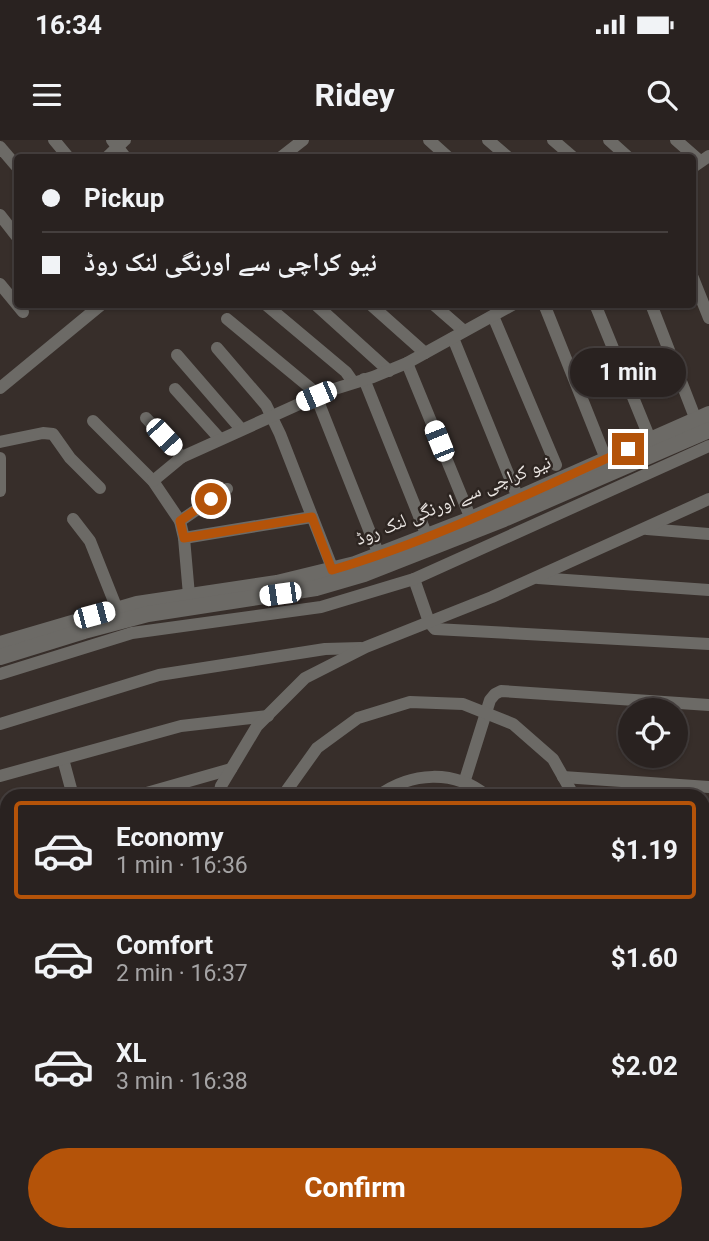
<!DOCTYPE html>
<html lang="en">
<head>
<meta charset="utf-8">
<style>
	body { margin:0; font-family:Roboto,"Noto Naskh Arabic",sans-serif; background:#312a29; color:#f1f3f6; height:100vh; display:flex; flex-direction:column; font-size:26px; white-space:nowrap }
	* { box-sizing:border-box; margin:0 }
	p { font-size:23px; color:#a5a4a5 }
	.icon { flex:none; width:38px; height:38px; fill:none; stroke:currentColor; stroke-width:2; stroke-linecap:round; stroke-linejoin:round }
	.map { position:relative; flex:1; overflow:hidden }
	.details { position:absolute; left:0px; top:649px; width:710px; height:453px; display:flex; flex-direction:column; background:#292220; border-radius:21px 21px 0 0; box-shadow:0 2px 5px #0004,0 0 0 2px #453f3e }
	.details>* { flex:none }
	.top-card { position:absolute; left:14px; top:14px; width:682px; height:154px; border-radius:7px; box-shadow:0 2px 5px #0004,0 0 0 2px #453f3e; display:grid; align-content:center; height:154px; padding:0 28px; background:#292220 }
	.buttons { position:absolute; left:618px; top:558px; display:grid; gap:14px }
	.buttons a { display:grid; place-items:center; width:70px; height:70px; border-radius:50%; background:#292220; box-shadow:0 2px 5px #0004,0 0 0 2px #453f3e; font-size:35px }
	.end { position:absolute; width:32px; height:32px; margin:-16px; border:9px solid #b45309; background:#fff; box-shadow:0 0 0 4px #fff }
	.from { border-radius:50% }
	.bubble { position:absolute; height:49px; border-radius:24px; background:#292220; box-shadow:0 2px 5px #0004,0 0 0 2px #453f3e; font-size:23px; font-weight:700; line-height:49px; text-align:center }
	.car { position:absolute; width:21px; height:42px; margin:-21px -10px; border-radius:9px; box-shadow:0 0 5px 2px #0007; background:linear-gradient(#fff 24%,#345 0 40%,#fff 0 76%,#345 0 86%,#fff 0) }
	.top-card b { display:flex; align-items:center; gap:24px; height:66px; font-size:26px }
	.top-card b+b { border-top:2px solid #453f3e }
	.top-card i { width:18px; height:18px; background:#f1f3f6 }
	ul { padding:12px 0 0; list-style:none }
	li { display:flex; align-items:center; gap:21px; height:98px; margin:0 14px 10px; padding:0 14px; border:4px solid transparent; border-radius:7px }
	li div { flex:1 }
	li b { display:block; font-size:26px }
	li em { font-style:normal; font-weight:700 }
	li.active { border-color:#b45309 }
	li>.icon { width:63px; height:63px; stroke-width:1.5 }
	.button { display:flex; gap:14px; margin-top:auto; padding:14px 28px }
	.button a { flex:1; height:80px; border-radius:42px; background:#b45309; color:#fff; font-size:28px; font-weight:700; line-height:80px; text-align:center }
	.status { display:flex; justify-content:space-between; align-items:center; height:49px; padding:0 35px; background:#292220; direction:ltr }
	.status svg { height:19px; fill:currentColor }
	header { display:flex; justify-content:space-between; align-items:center; height:91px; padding:0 28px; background:#292220; font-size:32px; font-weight:700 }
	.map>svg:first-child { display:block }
</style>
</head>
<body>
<div class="status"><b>16:34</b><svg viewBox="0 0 49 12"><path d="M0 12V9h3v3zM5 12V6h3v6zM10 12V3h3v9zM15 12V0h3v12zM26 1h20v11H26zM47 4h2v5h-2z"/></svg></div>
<header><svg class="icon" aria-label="menu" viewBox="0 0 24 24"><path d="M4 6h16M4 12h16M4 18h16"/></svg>Ridey<svg class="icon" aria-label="search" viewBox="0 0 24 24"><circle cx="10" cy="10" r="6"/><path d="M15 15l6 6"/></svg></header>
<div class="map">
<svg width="709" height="1101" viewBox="0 0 709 1101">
	<rect width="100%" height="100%" fill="#372e2a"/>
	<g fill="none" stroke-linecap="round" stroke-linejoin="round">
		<g stroke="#6c6a66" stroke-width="12">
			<path d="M 54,0 L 69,18"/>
			<path d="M 112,0 L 126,18"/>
			<path d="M 429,0 L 449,18"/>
			<path d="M 488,0 L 509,18"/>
			<path d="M 553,0 L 574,18"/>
			<path d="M 609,0 L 629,18"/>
			<path d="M 676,0 L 700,21"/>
			<path d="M 0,7 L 18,28"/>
			<path d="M 106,18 L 125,0"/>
			<path d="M 280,18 L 303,0"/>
			<path d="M 693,27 L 709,16"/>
			<path d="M 0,75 L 18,98"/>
			<path d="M 693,138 L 709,178"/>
			<path d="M 0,144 L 23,172"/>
			<path d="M 265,164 L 346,232 L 353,242"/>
			<path d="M 315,164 L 389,231"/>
			<path d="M 370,164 L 425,213"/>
			<path d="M 433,164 L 464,191"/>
			<path d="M 544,164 L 606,319"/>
			<path d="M 595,164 L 650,299"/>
			<path d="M 651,164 L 696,280"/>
			<path d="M 493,176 L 556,325"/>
			<path d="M 227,179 L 314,251 L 379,415"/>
			<path d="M 453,198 L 518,358"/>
			<path d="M 217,208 L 266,265 L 280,294 L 333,430"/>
			<path d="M 177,215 L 241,289"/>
			<path d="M 407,223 L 471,379"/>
			<path d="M 364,239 L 427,396"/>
			<path d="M 0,248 L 102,164"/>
			<path d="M 175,249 L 220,299"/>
			<path d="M 146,278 L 182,317"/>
			<path d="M 93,281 L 153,341 L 180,381 L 184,398 L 189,455"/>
			<path d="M 0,302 L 43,293 L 53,294 L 70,318 L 100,348"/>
			<path d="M 0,318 L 0,351"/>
			<path d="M 153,341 L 182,317 L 328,251 L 373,237 L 407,223 L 514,164"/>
			<path d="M 73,379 L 90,401 L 117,469"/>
			<path d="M 180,381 L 227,349"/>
			<path d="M 647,389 L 709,394"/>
			<path d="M 184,398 L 312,377"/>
			<path d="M 538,438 L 709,450"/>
			<path d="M 414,439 L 429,482 L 435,489 L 709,504"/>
			<path d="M 0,534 L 132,493 L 321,467 L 414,439 L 709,306"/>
			<path d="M 0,584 L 159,535 L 325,509 L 361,508"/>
			<path d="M 63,619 L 73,656"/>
			<path d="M 0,636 L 181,586 L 268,576"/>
			<path d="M 563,637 L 709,647"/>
			<path d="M 464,643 L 490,560 L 495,554 L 501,551 L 709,565"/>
			<path d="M 136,656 L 231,629"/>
			<path d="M 219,656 L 221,646 L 257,586 L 305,538 L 366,507 L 492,457 L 709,359"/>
			<path d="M 285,656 L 287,650 L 317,608 L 358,578 L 410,562 L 463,564 L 513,584 L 553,619 L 574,656"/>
			<path d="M 378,656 C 411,632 454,629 487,656"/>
			<path d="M 0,695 L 7,693"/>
			<path d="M 0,723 L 7,730"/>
			<path d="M 704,726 L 709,727"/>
			<path d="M 0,749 L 7,756"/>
			<path d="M 0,783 L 7,789"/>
			<path d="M 704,787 L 709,787"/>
			<path d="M 0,808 L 7,815"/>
			<path d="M 704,866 L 709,865"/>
			<path d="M 0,895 L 7,888"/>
			<path d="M 704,912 L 709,911"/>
			<path d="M 704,936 L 709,950"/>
			<path d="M 0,1001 L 7,994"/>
			<path d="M 704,1004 L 709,1005"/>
			<path d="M 200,1096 L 204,1101"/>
			<path d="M 292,1096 L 297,1101"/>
			<path d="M 50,1101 L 56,1096"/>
			<path d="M 150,1101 L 155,1096"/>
			<path d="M 370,1101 L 383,1096"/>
		</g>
		<g stroke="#6c6a66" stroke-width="16">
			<path d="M 0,504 L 137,464 L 277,443 L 355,424 L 471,379 L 709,274"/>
			<path d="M 0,517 L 84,491 L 148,474 L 316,448 L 364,434 L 504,379 L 709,290"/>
		</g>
	</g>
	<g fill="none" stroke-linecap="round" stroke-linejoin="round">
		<path stroke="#b45309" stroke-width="9" d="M 211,359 L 180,381 L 184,398 L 312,377 L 332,430 C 435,400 531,352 628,309"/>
	</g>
	<g text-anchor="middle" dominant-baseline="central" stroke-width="5" stroke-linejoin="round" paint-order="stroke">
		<g font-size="19" fill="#eae5e2" stroke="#2d2521">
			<text transform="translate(453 360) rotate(-22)">نیو کراچی سے اورنگی لنک روڈ</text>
		</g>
	</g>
</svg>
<div class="buttons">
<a><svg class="icon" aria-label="locate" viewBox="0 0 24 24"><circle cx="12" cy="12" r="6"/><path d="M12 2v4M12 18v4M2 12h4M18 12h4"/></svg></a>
</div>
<i class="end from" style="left:211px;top:359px"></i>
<i class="end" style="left:628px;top:309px"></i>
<div class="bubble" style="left:570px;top:208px;width:116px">1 min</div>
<i class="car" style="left:316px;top:256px;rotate:247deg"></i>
<i class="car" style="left:164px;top:297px;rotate:137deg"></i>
<i class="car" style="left:439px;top:301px;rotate:338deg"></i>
<i class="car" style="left:280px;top:454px;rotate:262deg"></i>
<i class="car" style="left:94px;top:475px;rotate:75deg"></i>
<div class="top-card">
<b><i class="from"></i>Pickup</b>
<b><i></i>نیو کراچی سے اورنگی لنک روڈ</b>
</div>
<section class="details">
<ul>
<li class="active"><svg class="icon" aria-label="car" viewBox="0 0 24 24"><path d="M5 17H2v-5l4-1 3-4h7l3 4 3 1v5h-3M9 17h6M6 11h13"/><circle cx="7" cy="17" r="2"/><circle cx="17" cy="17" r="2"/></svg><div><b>Economy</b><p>1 min · 16:36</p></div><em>$1.19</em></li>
<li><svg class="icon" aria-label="car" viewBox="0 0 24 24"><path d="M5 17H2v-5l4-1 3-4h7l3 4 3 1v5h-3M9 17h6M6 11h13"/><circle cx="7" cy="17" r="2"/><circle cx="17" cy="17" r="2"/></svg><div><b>Comfort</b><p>2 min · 16:37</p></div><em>$1.60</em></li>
<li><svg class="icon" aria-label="car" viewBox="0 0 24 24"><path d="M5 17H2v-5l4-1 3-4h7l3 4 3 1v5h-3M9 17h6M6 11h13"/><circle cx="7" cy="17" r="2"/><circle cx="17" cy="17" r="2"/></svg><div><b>XL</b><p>3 min · 16:38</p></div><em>$2.02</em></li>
</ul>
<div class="button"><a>Confirm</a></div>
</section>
</div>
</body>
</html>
